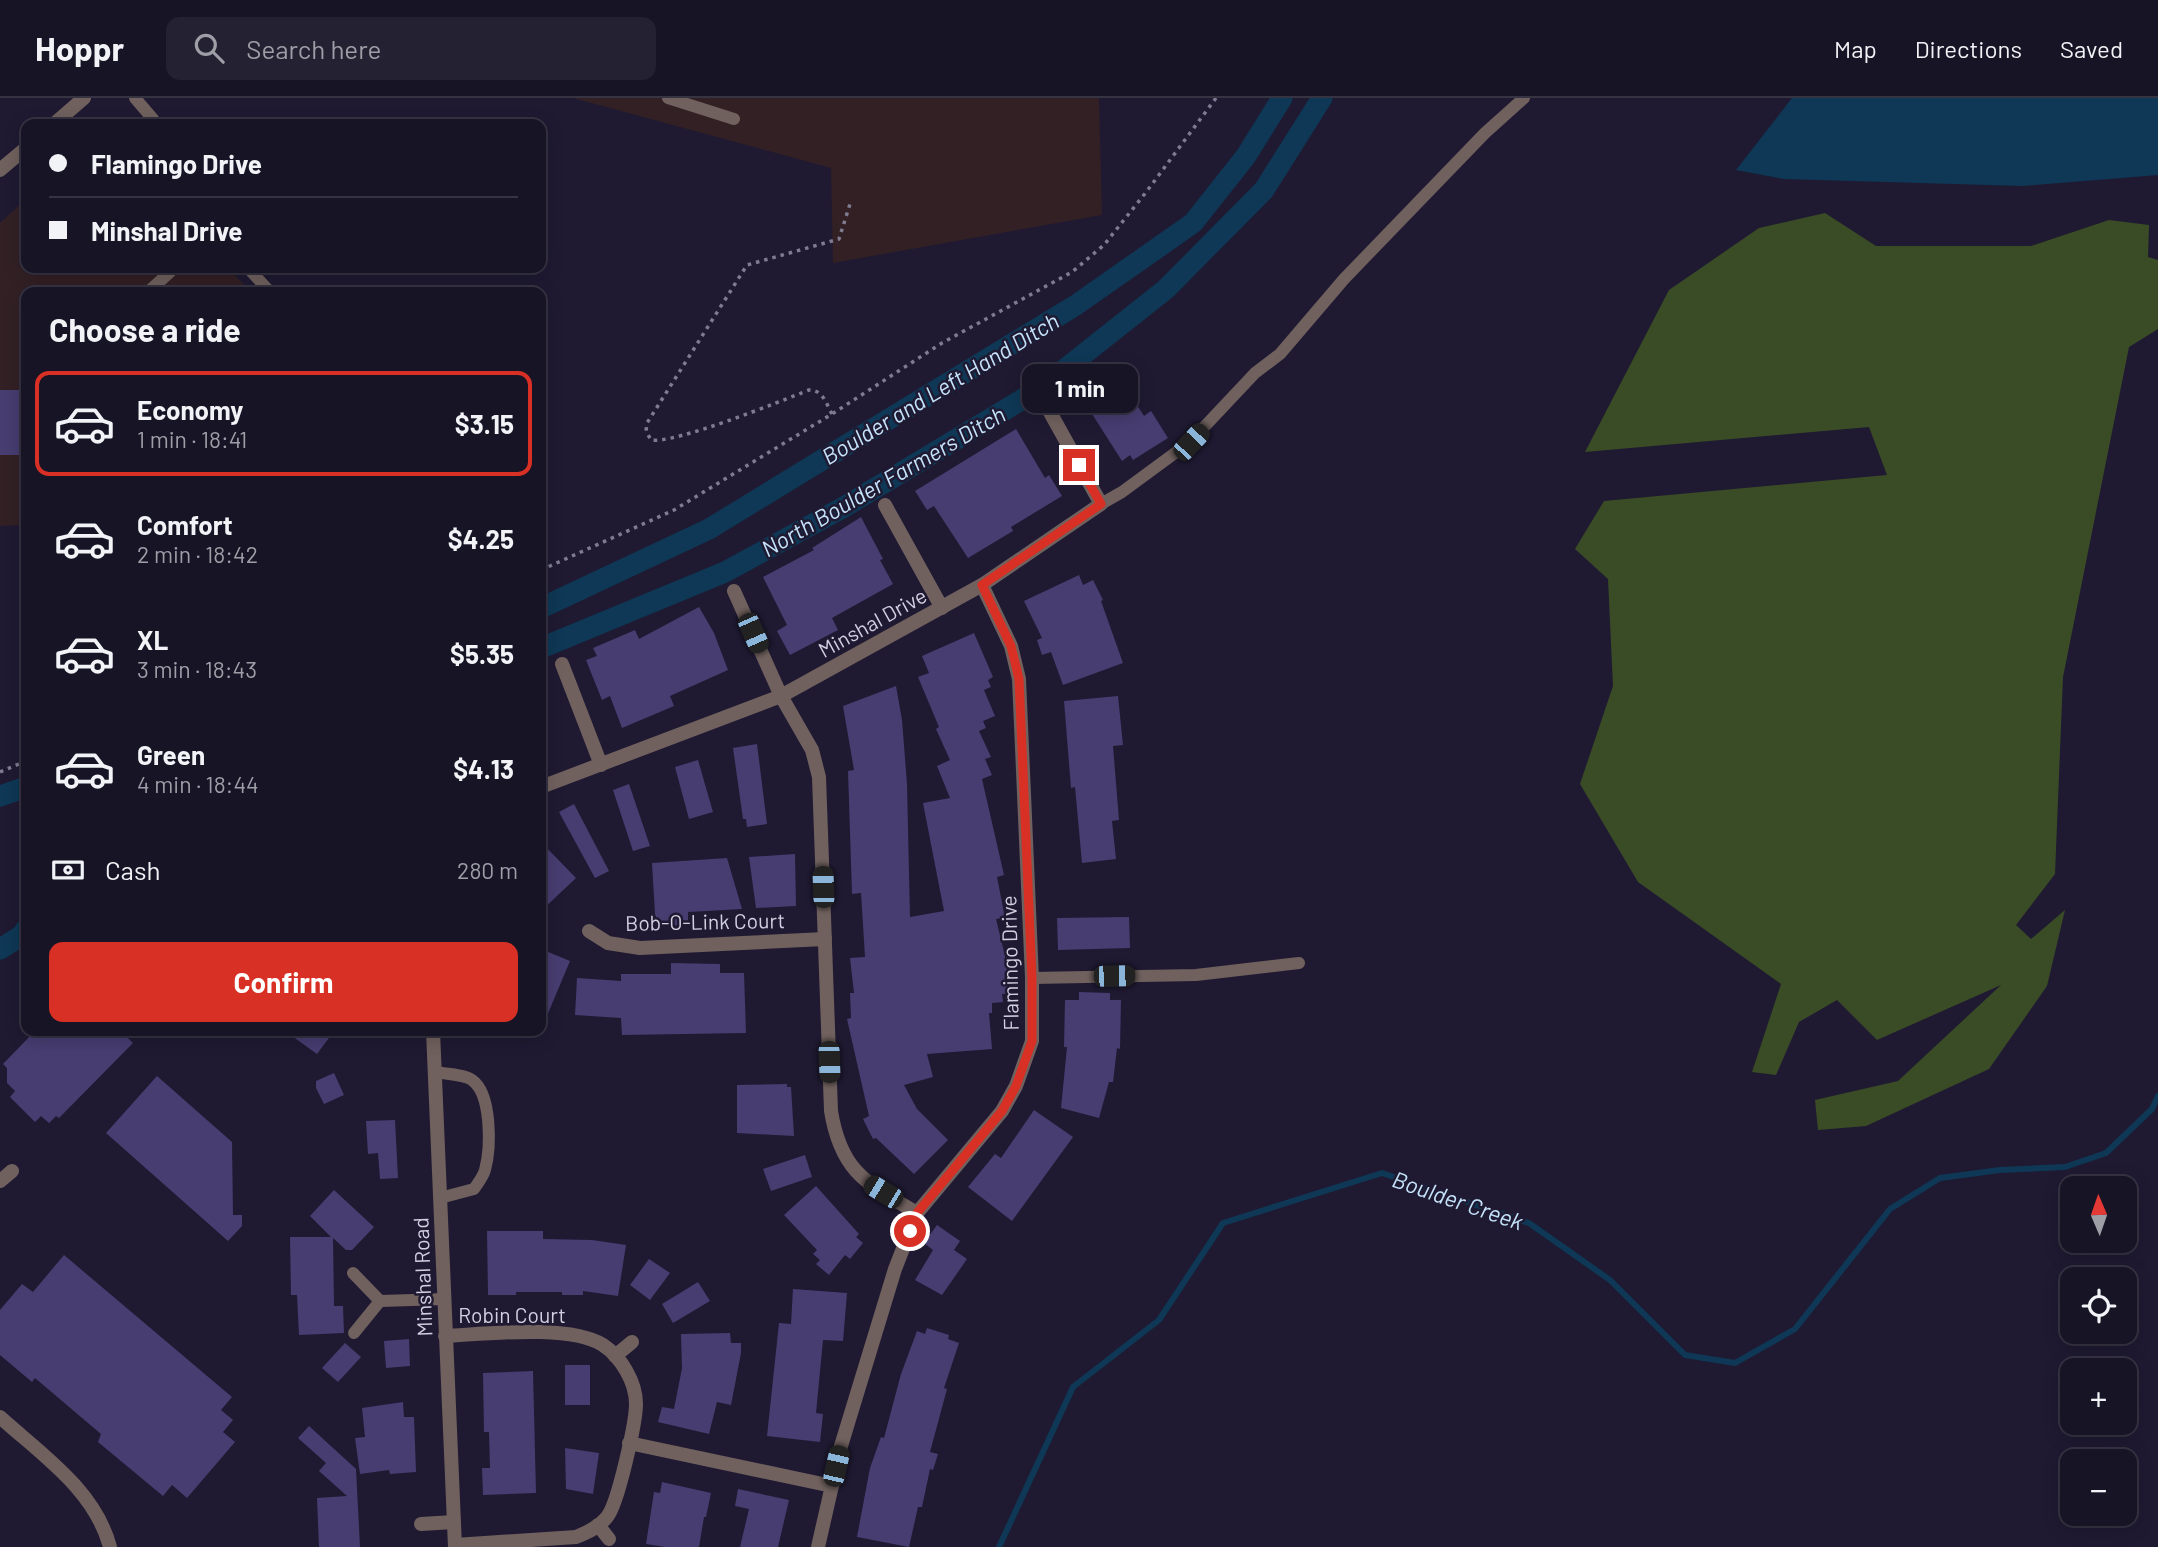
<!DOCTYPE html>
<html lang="en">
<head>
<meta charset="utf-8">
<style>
	body { margin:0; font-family:Barlow,sans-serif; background:#242132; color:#f1f3f6; height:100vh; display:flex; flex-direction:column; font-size:26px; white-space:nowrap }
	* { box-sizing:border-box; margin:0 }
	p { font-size:23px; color:#9e9ea7 }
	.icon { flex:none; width:38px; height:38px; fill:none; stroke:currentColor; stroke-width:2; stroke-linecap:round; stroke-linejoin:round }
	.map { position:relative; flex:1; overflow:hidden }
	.panel { position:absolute; left:21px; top:189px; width:525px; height:749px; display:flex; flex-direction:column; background:#171426; border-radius:14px; box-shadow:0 4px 18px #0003,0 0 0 2px #363343 }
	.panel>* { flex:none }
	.guide { position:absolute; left:21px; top:21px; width:525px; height:154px; border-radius:14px; box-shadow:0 4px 18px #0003,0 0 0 2px #363343; display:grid; align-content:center; height:154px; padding:0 28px; background:#171426 }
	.needle { width:46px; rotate:358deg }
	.controls { position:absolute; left:2060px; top:1078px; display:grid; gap:14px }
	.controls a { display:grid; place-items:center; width:77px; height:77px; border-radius:14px; background:#171426; box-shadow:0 4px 18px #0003,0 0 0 2px #363343; font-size:35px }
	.end { position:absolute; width:32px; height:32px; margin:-16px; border:9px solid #d93025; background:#fff; box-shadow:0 0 0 4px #fff }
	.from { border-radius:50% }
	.bubble { position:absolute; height:49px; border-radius:14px; background:#171426; box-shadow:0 4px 18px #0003,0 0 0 2px #363343; font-size:23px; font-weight:700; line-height:49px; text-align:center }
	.car { position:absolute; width:21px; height:42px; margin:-21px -10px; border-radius:9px; box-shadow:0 0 5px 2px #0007; background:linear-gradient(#222 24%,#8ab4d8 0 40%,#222 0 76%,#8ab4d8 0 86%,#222 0) }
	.guide b { display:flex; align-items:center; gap:24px; height:66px; font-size:26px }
	.guide b+b { border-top:2px solid #363343 }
	.guide i { width:18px; height:18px; background:#f1f3f6 }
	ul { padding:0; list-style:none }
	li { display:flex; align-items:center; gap:21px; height:105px; margin:0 14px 10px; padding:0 14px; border:4px solid transparent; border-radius:14px }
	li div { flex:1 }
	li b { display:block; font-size:26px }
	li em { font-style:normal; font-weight:700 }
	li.active { border-color:#d93025 }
	li>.icon { width:63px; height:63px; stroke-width:1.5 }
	h2 { padding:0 28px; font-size:32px; line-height:84px }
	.pay { display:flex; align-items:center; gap:18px; height:77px; padding:0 28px; font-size:26px }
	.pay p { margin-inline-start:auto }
	.cta { display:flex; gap:14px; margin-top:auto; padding:14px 28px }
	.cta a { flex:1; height:80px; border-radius:14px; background:#d93025; color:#fff; font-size:28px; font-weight:700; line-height:80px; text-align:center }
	header { display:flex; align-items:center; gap:42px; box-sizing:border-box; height:98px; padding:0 35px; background:#171426; border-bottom:2px solid #363343 }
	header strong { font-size:33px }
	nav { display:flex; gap:38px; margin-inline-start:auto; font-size:24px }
	.search { width:490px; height:63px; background:#242132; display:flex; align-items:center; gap:18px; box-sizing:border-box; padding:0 24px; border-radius:14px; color:#9e9ea7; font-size:26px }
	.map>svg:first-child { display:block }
</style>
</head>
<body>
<header>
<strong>Hoppr</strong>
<div class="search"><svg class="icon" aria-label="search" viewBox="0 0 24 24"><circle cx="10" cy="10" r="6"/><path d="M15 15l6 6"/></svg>Search here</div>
<nav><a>Map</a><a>Directions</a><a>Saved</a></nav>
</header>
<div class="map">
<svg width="2158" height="1449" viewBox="0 0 2158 1449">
	<rect width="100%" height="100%" fill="#1f1a32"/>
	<g fill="#322025">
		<path d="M 573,0 L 1099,0 L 1102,117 L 833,165 L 831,70 Z"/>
		<path d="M 26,101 L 26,170 L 228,170 L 251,194 L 26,194 L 26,427 L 0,428 L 0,125 Z"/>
	</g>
	<path fill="#3a4c25" d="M 1825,115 L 1876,148 L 2031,148 L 2109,122 L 2149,127 L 2148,159 L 2158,162 L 2158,231 L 2129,249 L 2063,579 L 2055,776 L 2016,827 L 2031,841 L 2065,812 L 2047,888 L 1989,971 L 1866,1028 L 1818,1032 L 1815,1002 L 1898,983 L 2001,887 L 1877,942 L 1837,902 L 1799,924 L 1776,977 L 1752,974 L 1781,886 L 1638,784 L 1580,686 L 1613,588 L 1608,481 L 1575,451 L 1604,403 L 1887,377 L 1869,329 L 1585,354 L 1669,192 L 1759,130 Z"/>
	<path fill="#0e3855" d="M 1792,0 L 2158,0 L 2158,77 L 2023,88 L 1784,81 L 1736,72 Z"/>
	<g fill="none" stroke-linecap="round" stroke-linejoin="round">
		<path stroke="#0e3855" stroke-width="6" d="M 999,1449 L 1073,1289 L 1159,1222 L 1223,1125 L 1382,1075 L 1529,1125 L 1610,1182 L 1685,1257 L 1735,1265 L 1795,1231 L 1890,1111 L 1940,1080 L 2000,1072 L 2065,1069 L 2106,1055 L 2152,1011 L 2158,998"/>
		<g stroke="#0e3855" stroke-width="21">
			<path d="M 541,510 L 709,431 L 1076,207 L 1193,125 L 1246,58 L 1282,0"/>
			<path d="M 541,550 L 725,474 L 844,409 L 1041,290 L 1166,191 L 1264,92 L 1322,0"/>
			<path d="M 0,698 L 26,689"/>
			<path d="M 0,851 L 21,838 L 26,831"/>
		</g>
	</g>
	<g fill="#473d71">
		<path d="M 1105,264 L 1113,275 L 1115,273 L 1144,318 L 1151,313 L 1168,340 L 1133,362 L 1130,357 L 1122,363 L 1073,286 Z"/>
		<rect x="0" y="292" width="26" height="65"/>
		<path d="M 1016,331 L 1045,380 L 1049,377 L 1062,398 L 1011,429 L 1013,433 L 968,460 L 934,408 L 927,412 L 915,393 Z"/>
		<path d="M 861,419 L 883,461 L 880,462 L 893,486 L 832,520 L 838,532 L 790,557 L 777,533 L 787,527 L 763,479 L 814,452 L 812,450 Z"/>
		<path d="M 1079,477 L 1083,487 L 1093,482 L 1103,502 L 1101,503 L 1123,565 L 1063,587 L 1051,554 L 1042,557 L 1037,542 L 1042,540 L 1024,503 Z"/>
		<path d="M 699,509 L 714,535 L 728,572 L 670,598 L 674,608 L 622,630 L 610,598 L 602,602 L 586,562 L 597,558 L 593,550 L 635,532 L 639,541 Z"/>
		<path d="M 974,535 L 993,579 L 988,582 L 991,589 L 984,592 L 995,618 L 983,623 L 986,630 L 979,633 L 991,659 L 985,661 L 992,677 L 982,681 L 1004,777 L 997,779 L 1005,820 L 996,821 L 1011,883 L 1012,895 L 1002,896 L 1003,904 L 992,905 L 992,915 L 989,915 L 992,951 L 927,956 L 933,979 L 904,987 L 917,1011 L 948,1042 L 914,1076 L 876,1040 L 873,1041 L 863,1021 L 869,1018 L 847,921 L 851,920 L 850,895 L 854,895 L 850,860 L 865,859 L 861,795 L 852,796 L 848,673 L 854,672 L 843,608 L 896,588 L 902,622 L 907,686 L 910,819 L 944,813 L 923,705 L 950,700 L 937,668 L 950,662 L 936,631 L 939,629 L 918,579 L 929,575 L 922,558 Z"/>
		<path d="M 1118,598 L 1123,647 L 1113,648 L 1119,722 L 1112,723 L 1116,761 L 1082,765 L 1075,689 L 1071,690 L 1064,603 Z"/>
		<path d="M 757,646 L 767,726 L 747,729 L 746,721 L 743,721 L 733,650 Z"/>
		<path d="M 698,662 L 713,714 L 689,721 L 675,669 Z"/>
		<path d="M 629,686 L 650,748 L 633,753 L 613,692 Z"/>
		<path d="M 574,706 L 609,773 L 595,780 L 559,714 Z"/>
		<path d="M 541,744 L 576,780 L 541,813 Z"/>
		<path d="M 795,756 L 796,808 L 756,810 L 749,759 Z"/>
		<path d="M 727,760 L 742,811 L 688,814 L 688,827 L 659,828 L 655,816 L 652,765 Z"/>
		<path d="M 1129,819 L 1130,850 L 1058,852 L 1057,820 Z"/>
		<path d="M 541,851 L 570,863 L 541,932 Z"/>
		<path d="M 671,865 L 720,866 L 720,875 L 744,875 L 746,935 L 622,937 L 621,920 L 575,917 L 577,880 L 621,883 L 621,876 L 671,876 Z"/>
		<path d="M 1079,894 L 1110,895 L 1110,902 L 1121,902 L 1120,951 L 1117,950 L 1113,984 L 1109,984 L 1099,1020 L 1061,1010 L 1067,949 L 1064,949 L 1065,902 L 1079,902 Z"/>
		<path d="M 35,933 L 121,933 L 133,945 L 59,1020 L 56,1018 L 49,1025 L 41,1018 L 35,1024 L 10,999 L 15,993 L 7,985 L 7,970 L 3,966 Z"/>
		<path d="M 285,933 L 334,933 L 317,956 Z"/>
		<path d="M 334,975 L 344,997 L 324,1006 L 316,990 L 316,983 Z"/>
		<path d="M 157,978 L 232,1044 L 233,1117 L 242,1117 L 242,1128 L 228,1143 L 106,1035 Z"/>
		<path d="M 787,986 L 787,989 L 791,989 L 794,1038 L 737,1035 L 737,987 Z"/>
		<path d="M 1034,1012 L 1073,1039 L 1012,1123 L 968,1089 L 995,1056 L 1001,1060 Z"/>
		<path d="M 395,1022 L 398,1080 L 380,1081 L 378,1055 L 368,1056 L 366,1023 Z"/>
		<path d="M 805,1057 L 812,1079 L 771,1093 L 763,1071 Z"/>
		<path d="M 816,1088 L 859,1136 L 856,1139 L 863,1145 L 850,1161 L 845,1157 L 829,1177 L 816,1166 L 820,1162 L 813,1156 L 817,1152 L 784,1117 Z"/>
		<path d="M 334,1092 L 374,1129 L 352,1152 L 346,1152 L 333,1140 L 334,1208 L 343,1208 L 344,1235 L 299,1237 L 297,1197 L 291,1197 L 290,1139 L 331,1139 L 310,1118 Z"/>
		<path d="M 937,1127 L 960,1143 L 954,1152 L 967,1161 L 942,1197 L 915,1182 L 933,1152 L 924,1145 Z"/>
		<path d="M 487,1133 L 543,1133 L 543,1141 L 592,1142 L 626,1147 L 618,1198 L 583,1193 L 583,1197 L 562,1197 L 562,1194 L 516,1194 L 516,1197 L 488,1197 Z"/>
		<path d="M 64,1157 L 232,1299 L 221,1312 L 233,1322 L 223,1334 L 235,1344 L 187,1400 L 172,1387 L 163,1398 L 98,1344 L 101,1336 L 35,1280 L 32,1284 L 0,1257 L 0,1212 L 22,1186 L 33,1194 Z"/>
		<path d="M 649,1161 L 670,1175 L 650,1202 L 630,1187 Z"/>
		<path d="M 698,1184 L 710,1203 L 673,1225 L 662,1206 Z"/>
		<path d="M 793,1191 L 847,1195 L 843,1243 L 823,1242 L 816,1315 L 823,1316 L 820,1344 L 767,1338 L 779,1225 L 791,1226 Z"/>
		<path d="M 927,1230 L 949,1237 L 948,1241 L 959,1245 L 944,1290 L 947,1291 L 930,1354 L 938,1356 L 933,1372 L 930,1371 L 922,1409 L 918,1409 L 909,1449 L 857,1439 L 870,1370 L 881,1339 L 884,1340 L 901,1276 L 917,1233 L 925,1236 Z"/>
		<path d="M 730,1235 L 731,1245 L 741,1245 L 741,1255 L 731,1307 L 717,1304 L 709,1336 L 658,1324 L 662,1309 L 674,1311 L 682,1270 L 681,1236 Z"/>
		<path d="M 409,1241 L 410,1268 L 386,1270 L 384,1243 Z"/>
		<path d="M 345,1245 L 361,1259 L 338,1284 L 322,1270 Z"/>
		<rect x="565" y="1267" width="25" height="40"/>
		<path d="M 533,1273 L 536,1395 L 483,1397 L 482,1370 L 490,1370 L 489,1334 L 484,1334 L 483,1275 Z"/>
		<path d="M 403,1304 L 404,1319 L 414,1319 L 416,1374 L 390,1376 L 389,1372 L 360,1376 L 355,1340 L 365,1339 L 362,1310 Z"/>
		<path d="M 309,1328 L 356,1371 L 360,1449 L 319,1449 L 317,1400 L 347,1398 L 319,1373 L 326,1365 L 298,1340 Z"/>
		<path d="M 565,1350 L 599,1355 L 593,1396 L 566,1391 Z"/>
		<path d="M 662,1384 L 711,1395 L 706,1419 L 704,1419 L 699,1449 L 665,1449 L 646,1446 L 654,1394 L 660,1395 Z"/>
		<path d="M 738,1391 L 789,1402 L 778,1449 L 740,1449 L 749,1411 L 735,1408 Z"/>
	</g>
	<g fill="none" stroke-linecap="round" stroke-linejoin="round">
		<g stroke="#7f7c90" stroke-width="3.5" stroke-dasharray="3.5 5" stroke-linecap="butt">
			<path d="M 832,316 C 826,305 823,292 809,292 C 781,303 675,346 651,342 L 646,333 L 647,325 L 747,167 L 839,141 L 850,106"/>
			<path d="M 541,472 L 674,412 L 832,316 L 942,245 L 1072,174 L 1104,147 L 1147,93 L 1216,0"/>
			<path d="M 0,674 L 26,663"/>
		</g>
		<g stroke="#70615e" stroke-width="12">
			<path d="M 135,0 L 153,21 L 155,26"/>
			<path d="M 668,0 L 734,21"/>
			<path d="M 248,170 L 270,194"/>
			<path d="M 148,194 L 170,174"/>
			<path d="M 1101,406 L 1122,394 L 1190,344 L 1255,275 L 1280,256 L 1344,181 L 1485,35 L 1524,0"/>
			<path d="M 1032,880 L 1196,877 L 1299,865"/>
			<path d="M 435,974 C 445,976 464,976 472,982 C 492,996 491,1050 485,1072 C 483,1079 478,1085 474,1091 L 440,1100"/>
			<path d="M 353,1175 L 380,1203 L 444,1201"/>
			<path d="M 354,1235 L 380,1203"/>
		</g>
		<g stroke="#70615e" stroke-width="14">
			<path d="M 54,26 L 84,0"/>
			<path d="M 0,72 L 26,50"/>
			<path d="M 885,407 L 942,510"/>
			<path d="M 734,493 L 781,598 L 812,652 L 819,679 L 831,1013 C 841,1075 868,1086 917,1115"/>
			<path d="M 562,566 L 601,667"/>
			<path d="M 541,689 L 781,598 L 982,487 L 1101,406 L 1046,307"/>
			<path d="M 589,833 L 608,845 L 640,850 L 825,841"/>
			<path d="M 433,933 L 455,1449"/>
			<path d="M 0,1083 L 12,1073"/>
			<path d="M 445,1238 C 486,1236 570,1226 603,1247 C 621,1259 636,1284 636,1306 C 636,1324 618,1406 607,1419 C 599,1429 588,1434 576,1439 L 455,1447"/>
			<path d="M 615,1258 L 632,1244"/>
			<path d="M 0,1319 C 42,1357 95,1392 110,1449"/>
			<path d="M 629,1345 L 832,1388"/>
			<path d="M 421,1426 L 454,1424"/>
			<path d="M 598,1427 L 609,1441"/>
			<path d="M 818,1449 L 841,1348 L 895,1171 L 917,1115 L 1002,1013 L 1016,988 L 1032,943 L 1032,880 L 1019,581 L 1011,548 L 982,487"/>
		</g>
	</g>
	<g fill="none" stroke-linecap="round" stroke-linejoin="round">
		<path stroke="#d93025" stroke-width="9" d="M 910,1133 L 917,1115 L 1002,1013 L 1016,988 L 1032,943 L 1032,880 L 1019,581 L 1011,548 L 982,487 L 1101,406 L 1079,367"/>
	</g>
	<g text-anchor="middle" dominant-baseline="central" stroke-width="5" stroke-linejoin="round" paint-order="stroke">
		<g font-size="21" fill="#d1cfe0" stroke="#1f1a32">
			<text transform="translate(872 524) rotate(-29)">Minshal Drive</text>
			<text transform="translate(705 823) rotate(-1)">Bob-O-Link Court</text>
			<text transform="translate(1009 865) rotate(-91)">Flamingo Drive</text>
			<text transform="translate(422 1179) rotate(-92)">Minshal Road</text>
			<text x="512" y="1216">Robin Court</text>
		</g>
		<g font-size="23" font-style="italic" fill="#c5e3fb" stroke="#1f1a32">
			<text transform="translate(940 290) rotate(-31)">Boulder and Left Hand Ditch</text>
			<text transform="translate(883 383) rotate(-30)">North Boulder Farmers Ditch</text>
			<text transform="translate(1458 1102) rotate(19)">Boulder Creek</text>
		</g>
	</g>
</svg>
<div class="controls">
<a><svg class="needle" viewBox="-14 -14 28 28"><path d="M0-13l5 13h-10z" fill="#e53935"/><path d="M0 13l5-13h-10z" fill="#9e9ea7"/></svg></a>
<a><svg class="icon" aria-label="locate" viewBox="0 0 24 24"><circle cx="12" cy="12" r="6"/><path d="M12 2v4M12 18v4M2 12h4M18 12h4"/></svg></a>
<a>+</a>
<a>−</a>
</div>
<i class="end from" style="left:910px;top:1133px"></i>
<i class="end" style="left:1079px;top:367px"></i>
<div class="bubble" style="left:1022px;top:266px;width:116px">1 min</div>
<i class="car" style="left:1191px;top:344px;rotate:43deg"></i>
<i class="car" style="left:753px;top:535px;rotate:156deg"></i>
<i class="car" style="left:823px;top:789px;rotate:358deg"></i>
<i class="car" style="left:1114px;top:878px;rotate:89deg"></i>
<i class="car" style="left:829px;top:964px;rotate:178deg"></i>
<i class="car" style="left:883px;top:1094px;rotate:301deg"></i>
<i class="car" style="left:836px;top:1368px;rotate:13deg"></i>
<div class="guide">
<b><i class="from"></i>Flamingo Drive</b>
<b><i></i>Minshal Drive</b>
</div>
<section class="panel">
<h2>Choose a ride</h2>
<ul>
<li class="active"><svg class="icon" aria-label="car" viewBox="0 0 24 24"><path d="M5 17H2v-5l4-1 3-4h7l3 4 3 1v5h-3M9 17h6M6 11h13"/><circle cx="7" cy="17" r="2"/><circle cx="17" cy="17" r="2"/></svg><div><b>Economy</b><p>1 min · 18:41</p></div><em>$3.15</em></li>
<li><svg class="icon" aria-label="car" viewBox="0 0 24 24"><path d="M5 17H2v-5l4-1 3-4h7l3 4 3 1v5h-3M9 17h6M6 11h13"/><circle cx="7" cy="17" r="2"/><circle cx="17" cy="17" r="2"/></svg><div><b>Comfort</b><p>2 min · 18:42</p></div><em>$4.25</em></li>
<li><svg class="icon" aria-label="car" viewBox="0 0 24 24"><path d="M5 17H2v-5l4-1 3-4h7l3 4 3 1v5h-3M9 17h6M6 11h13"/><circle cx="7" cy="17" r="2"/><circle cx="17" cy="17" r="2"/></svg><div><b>XL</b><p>3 min · 18:43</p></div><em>$5.35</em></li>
<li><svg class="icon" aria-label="car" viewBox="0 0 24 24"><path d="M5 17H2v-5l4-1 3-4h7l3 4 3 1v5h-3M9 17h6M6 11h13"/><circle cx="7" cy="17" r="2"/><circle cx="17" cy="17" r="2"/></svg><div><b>Green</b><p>4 min · 18:44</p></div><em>$4.13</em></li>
</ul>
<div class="pay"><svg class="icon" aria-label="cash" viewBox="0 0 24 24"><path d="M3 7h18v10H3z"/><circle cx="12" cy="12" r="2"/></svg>Cash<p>280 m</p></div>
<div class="cta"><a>Confirm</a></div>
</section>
</div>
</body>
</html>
